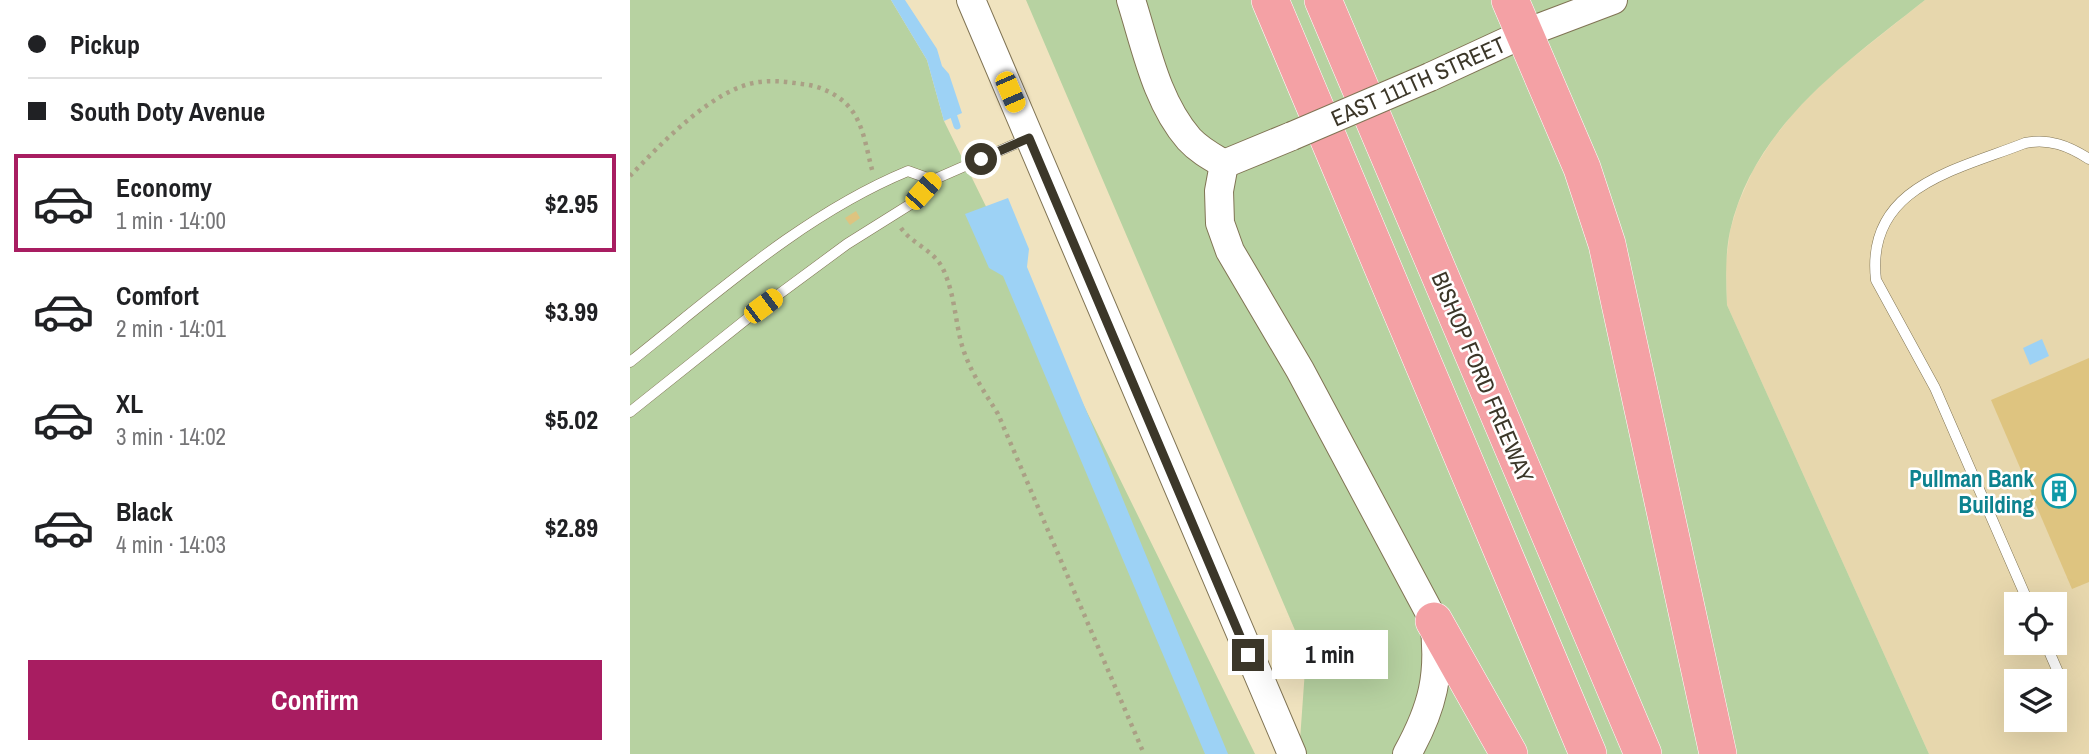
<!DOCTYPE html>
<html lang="en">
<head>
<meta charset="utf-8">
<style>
	body { margin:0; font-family:"Archivo Narrow",sans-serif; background:#f6f6f6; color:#202124; height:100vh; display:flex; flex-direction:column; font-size:26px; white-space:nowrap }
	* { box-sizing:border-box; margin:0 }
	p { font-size:23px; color:#757577 }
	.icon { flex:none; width:38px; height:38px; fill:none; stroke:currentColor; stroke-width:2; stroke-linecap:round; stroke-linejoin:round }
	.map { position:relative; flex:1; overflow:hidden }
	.drawer { display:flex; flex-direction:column; background:#fff; width:630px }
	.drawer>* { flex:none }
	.hud { display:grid; align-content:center; height:154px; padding:0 28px; background:#fff }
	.fabs { position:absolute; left:1374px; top:592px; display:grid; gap:14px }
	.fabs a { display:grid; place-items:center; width:63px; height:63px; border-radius:0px; background:#fff; box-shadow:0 7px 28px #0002; font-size:35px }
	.end { position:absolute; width:32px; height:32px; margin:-16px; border:9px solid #3c3729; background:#fff; box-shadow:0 0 0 4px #fff }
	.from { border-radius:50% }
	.bubble { position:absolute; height:49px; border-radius:0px; background:#fff; box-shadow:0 7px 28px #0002; font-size:23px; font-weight:700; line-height:49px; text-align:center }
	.car { position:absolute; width:21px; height:42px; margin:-21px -10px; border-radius:9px; box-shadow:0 0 5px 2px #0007; background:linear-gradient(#f5c518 24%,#345 0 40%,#f5c518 0 76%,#345 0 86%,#f5c518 0) }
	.hud b { display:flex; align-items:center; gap:24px; height:66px; font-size:26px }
	.hud b+b { border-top:2px solid #e0e0e0 }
	.hud i { width:18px; height:18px; background:#202124 }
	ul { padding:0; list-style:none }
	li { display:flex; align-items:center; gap:21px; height:98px; margin:0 14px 10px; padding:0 14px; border:4px solid transparent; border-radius:0px }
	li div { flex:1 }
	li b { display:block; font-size:26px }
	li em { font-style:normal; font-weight:700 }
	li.on { border-color:#a81d61 }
	li>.icon { width:63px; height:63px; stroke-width:1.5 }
	.cta { display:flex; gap:14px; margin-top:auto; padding:14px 28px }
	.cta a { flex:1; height:80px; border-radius:0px; background:#a81d61; color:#fff; font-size:28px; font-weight:700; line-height:80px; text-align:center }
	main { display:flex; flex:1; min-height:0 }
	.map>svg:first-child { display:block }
</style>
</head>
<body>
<main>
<section class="drawer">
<div class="hud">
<b><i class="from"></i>Pickup</b>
<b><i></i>South Doty Avenue</b>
</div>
<ul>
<li class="on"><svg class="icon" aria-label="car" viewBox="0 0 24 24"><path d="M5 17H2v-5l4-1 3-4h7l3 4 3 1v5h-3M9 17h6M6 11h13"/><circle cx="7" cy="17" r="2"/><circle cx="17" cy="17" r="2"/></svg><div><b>Economy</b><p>1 min · 14:00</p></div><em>$2.95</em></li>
<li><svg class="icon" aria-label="car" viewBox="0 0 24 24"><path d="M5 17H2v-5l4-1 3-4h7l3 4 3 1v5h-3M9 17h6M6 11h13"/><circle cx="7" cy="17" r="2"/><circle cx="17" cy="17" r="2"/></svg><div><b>Comfort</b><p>2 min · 14:01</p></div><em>$3.99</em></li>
<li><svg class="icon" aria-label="car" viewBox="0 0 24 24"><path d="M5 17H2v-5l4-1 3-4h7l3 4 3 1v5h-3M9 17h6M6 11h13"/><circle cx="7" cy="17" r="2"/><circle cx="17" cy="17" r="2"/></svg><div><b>XL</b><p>3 min · 14:02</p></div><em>$5.02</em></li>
<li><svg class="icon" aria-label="car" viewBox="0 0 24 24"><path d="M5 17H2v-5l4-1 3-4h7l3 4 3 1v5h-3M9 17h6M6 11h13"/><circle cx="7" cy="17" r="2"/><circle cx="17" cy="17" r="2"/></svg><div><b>Black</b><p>4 min · 14:03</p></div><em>$2.89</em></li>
</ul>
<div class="cta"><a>Confirm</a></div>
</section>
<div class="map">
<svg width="1459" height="754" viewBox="0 0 1459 754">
	<rect width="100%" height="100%" fill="#f0e3bf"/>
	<path fill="#e7d7ad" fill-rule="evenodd" d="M 1295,0 L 1459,0 L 1459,754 L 1299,754 L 1097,305 L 1096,263 L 1100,231 L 1108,204 L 1123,170 L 1143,139 L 1165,111 L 1202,74 ZM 1386,604 L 1424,604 L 1424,642 L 1386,642 ZM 1386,681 L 1424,681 L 1424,719 L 1386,719 Z"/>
	<g fill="#b7d2a1">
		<path d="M 0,0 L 261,0 L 297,60 L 314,121 L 625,754 L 0,754 Z"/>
		<path d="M 396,0 L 1295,0 C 1216,63 1124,125 1100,231 C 1095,255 1096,280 1097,305 L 1299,754 L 669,754 L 676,656 Z"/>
	</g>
	<g fill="#9dd2f5">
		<path d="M 261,0 L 275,0 L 307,49 L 312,66 L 319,74 L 332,113 L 314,121 L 297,60 Z"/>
		<path d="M 378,198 L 399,249 L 397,267 L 598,754 L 575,754 L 373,276 L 359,268 L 335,214 Z"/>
		<path d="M 1412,339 L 1419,356 L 1400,365 L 1393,348 Z"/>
	</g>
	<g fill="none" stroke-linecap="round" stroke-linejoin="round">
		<path stroke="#9dd2f5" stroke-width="7" d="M 321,108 L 327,126"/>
	</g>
	<g fill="#dec480">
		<path d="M 226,211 L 230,218 L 220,225 L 215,218 Z"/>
		<path d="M 1459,358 L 1459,582 L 1442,589 L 1361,400 Z"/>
	</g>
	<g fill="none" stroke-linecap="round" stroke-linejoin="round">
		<defs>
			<g id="lane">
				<path d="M 0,362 C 87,293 174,214 278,171 L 303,180"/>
				<path d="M 0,412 L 133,306 L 217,244 L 284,202 L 303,180 L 399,138"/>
				<path d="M 1399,604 L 1305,388 L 1246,280 C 1235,186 1327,170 1395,143 C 1419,138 1439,146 1459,159"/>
				<path d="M 1415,642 L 1428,672"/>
			</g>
			<g id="secondary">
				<path d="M 341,0 L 662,754"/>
				<path d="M 501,0 C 516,47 526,101 559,139 C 569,150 582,157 594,164"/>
				<path d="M 800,77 L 893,34 L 983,0"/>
				<path d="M 594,164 L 589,191 L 590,223 L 600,251 L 670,370 L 804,621 C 811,674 803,707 777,754"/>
				<path d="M 594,164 L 662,136"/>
			</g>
			<g id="highway">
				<path d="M 640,0 L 958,754"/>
				<path d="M 693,0 L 1013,754"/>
				<path d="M 880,0 L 952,168 L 977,244 L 1088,754"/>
				<path d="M 804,621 L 879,754"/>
			</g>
		</defs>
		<use href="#lane" stroke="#807454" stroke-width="11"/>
		<use href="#secondary" stroke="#807454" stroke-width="30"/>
		<use href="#highway" stroke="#fff" stroke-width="38"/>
		<g stroke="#aaa085" stroke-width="4.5" stroke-dasharray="3.5 5" stroke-linecap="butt">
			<path d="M 0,176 C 31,144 83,88 129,82 C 144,80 158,82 172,84 C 192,86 212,96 223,112 C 235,130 237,153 243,173"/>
			<path d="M 271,228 C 282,244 304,250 313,269 C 324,292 325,318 331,342 C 338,369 354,391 368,414 L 514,754"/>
		</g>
		<use href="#lane" stroke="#fff" stroke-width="10"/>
		<use href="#secondary" stroke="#fff" stroke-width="28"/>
		<use href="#highway" stroke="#f4a1a5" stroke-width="37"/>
		<defs>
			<path id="secondary-bridge" d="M 662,136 L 800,77"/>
		</defs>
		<use href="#secondary-bridge" stroke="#807454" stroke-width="30" stroke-linecap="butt"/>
		<use href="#secondary-bridge" stroke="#fff" stroke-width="28"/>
	</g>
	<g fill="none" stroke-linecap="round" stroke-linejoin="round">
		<path stroke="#3c3729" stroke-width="9" d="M 351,159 L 399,138 L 618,655"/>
	</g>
	<defs>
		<symbol id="building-ring" viewBox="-11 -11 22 22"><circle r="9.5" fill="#fff" stroke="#0f9aa8" stroke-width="1.5"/><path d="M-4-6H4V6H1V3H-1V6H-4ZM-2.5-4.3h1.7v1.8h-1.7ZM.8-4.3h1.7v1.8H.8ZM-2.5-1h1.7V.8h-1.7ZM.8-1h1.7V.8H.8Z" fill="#0f9aa8"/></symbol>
	</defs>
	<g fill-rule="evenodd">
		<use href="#building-ring" x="1410" y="472" width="38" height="38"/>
	</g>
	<g text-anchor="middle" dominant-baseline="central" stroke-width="5" stroke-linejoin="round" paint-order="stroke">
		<g font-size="23" fill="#3c3729" stroke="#fff">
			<text transform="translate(788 81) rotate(-24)">EAST 111TH STREET</text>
			<text transform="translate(853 377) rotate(67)">BISHOP FORD FREEWAY</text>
		</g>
		<g font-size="23" font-weight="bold" fill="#0d838f" stroke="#fff" text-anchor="end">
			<text x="1404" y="478">Pullman Bank<tspan x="1404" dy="26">Building</tspan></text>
		</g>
	</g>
</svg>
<div class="fabs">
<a><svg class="icon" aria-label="locate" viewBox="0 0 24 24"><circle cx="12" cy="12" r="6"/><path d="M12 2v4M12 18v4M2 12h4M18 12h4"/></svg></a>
<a><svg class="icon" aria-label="layers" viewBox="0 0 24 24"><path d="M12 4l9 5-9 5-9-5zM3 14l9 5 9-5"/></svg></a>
</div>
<i class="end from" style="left:351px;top:159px"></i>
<i class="end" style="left:618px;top:655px"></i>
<div class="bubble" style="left:642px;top:630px;width:116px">1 min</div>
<i class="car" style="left:380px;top:92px;rotate:157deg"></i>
<i class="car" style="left:293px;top:191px;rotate:42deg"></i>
<i class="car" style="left:133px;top:306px;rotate:53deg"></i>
</div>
</main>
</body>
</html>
